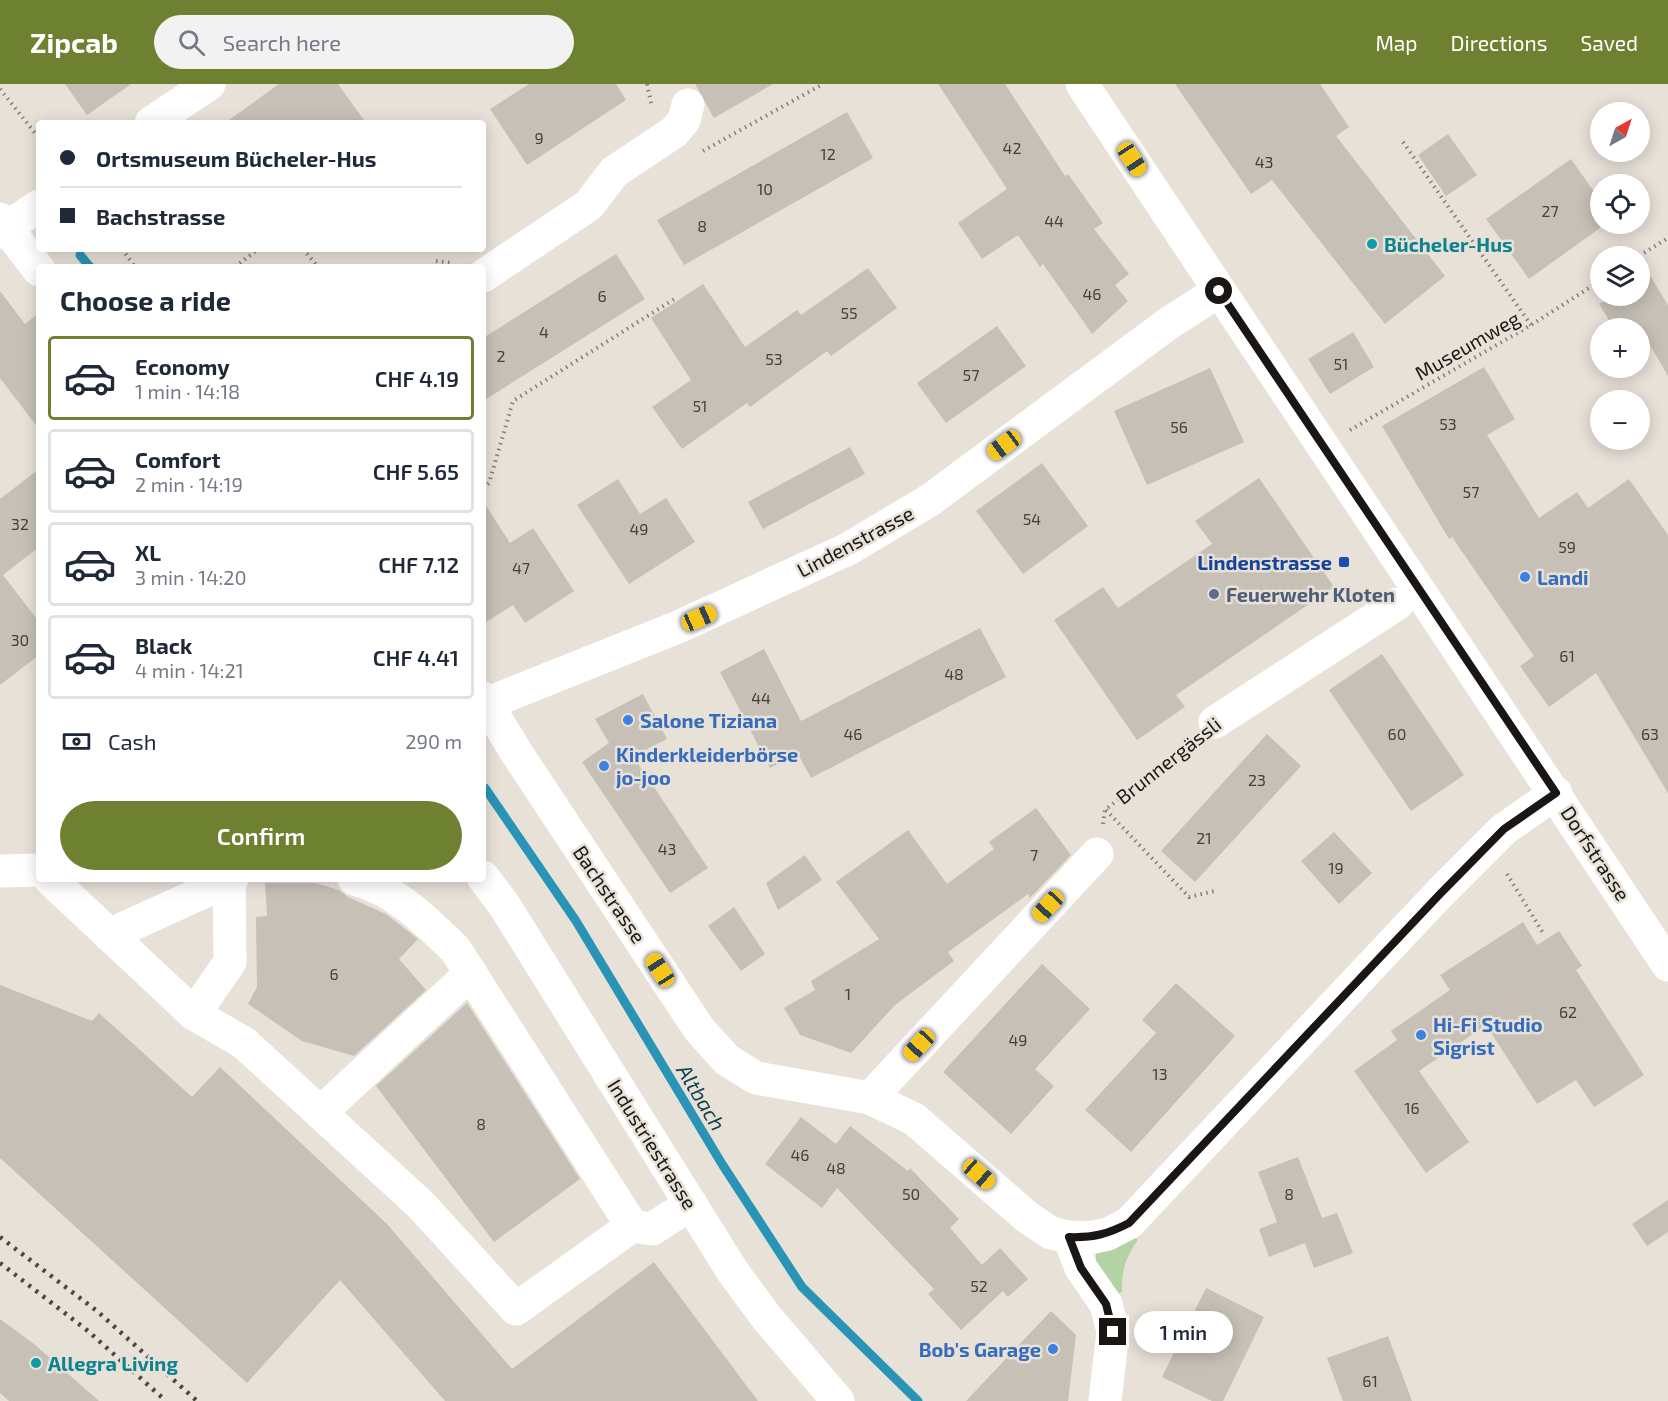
<!DOCTYPE html>
<html lang="en">
<head>
<meta charset="utf-8">
<style>
	body { margin:0; font-family:"Exo 2",sans-serif; background:#f2f2f3; color:#1f2937; height:100vh; display:flex; flex-direction:column; font-size:22px; white-space:nowrap }
	* { box-sizing:border-box; margin:0 }
	p { font-size:20px; color:#747a83 }
	.icon { flex:none; width:33px; height:33px; fill:none; stroke:currentColor; stroke-width:2; stroke-linecap:round; stroke-linejoin:round }
	.map { position:relative; flex:1; overflow:hidden }
	.details { position:absolute; left:36px; top:180px; width:450px; height:618px; display:flex; flex-direction:column; background:#fff; border-radius:6px; box-shadow:0 3px 15px #0003 }
	.details>* { flex:none }
	.guide { position:absolute; left:36px; top:36px; width:450px; height:132px; border-radius:6px; box-shadow:0 3px 15px #0003; display:grid; align-content:center; height:132px; padding:0 24px; background:#fff }
	.needle { width:39px; rotate:39deg }
	.tools { position:absolute; left:1590px; top:18px; display:grid; gap:12px }
	.tools a { display:grid; place-items:center; width:60px; height:60px; border-radius:50%; background:#fff; box-shadow:0 3px 15px #0003; font-size:30px }
	.end { position:absolute; width:27px; height:27px; margin:-14px; border:8px solid #191613; background:#fff; box-shadow:0 0 0 3px #fff }
	.from { border-radius:50% }
	.bubble { position:absolute; height:42px; border-radius:21px; background:#fff; box-shadow:0 3px 15px #0003; font-size:20px; font-weight:600; line-height:42px; text-align:center }
	.car { position:absolute; width:18px; height:36px; margin:-18px -9px; border-radius:8px; box-shadow:0 0 4px 2px #0007; background:linear-gradient(#f5c518 24%,#345 0 40%,#f5c518 0 76%,#345 0 86%,#f5c518 0) }
	.guide b { display:flex; align-items:center; gap:21px; height:57px; font-size:22px }
	.guide b+b { border-top:2px solid #e0e1e3 }
	.guide i { width:15px; height:15px; background:#1f2937 }
	ul { padding:0; list-style:none }
	li { display:flex; align-items:center; gap:18px; height:84px; margin:0 12px 9px; padding:0 12px; border:3px solid #e0e1e3; border-radius:6px }
	li div { flex:1 }
	li b { display:block; font-size:22px }
	li em { font-style:normal; font-weight:600 }
	li.active { border-color:#6d8131 }
	li>.icon { width:54px; height:54px; stroke-width:1.5 }
	h2 { padding:0 24px; font-size:27px; line-height:72px }
	.pay { display:flex; align-items:center; gap:15px; height:66px; padding:0 24px; font-size:22px }
	.pay p { margin-inline-start:auto }
	.cta { display:flex; gap:12px; margin-top:auto; padding:12px 24px }
	.cta a { flex:1; height:69px; border-radius:36px; background:#6d8131; color:#fff; font-size:24px; font-weight:600; line-height:69px; text-align:center }
	header { display:flex; align-items:center; gap:36px; box-sizing:border-box; height:84px; padding:0 30px; background:#6d8131; color:#fff }
	header strong { font-size:28px }
	nav { display:flex; gap:33px; margin-inline-start:auto; font-size:21px }
	.search { width:420px; height:54px; background:#f2f2f3; display:flex; align-items:center; gap:15px; box-sizing:border-box; padding:0 21px; border-radius:33px; color:#747a83; font-size:22px }
	.map>svg:first-child { display:block }
</style>
</head>
<body>
<header>
<strong>Zipcab</strong>
<div class="search"><svg class="icon" aria-label="search" viewBox="0 0 24 24"><circle cx="10" cy="10" r="6"/><path d="M15 15l6 6"/></svg>Search here</div>
<nav><a>Map</a><a>Directions</a><a>Saved</a></nav>
</header>
<div class="map">
<svg width="1668" height="1317" viewBox="0 0 1668 1317">
	<rect width="100%" height="100%" fill="#e7e1d8"/>
	<path fill="#b3d3a4" d="M 1132,1151 L 1138,1156 C 1126,1172 1121,1188 1122,1208 L 1115,1211 L 1096,1178 L 1096,1169 Z"/>
	<g fill="none" stroke-linecap="round" stroke-linejoin="round">
		<g stroke="#2a94b6" stroke-width="9">
			<path d="M 80,171 L 90,183"/>
			<path d="M 485,704 L 576,837 L 722,1080 L 802,1203 L 918,1317"/>
		</g>
	</g>
	<g fill="#c6c0b7">
		<path d="M 65,0 L 131,0 L 87,31 Z"/>
		<path d="M 279,0 L 338,0 L 366,39 L 225,39 Z"/>
		<path d="M 529,0 L 616,0 L 626,16 L 527,81 L 490,25 Z"/>
		<path d="M 695,0 L 773,0 L 714,34 Z"/>
		<path d="M 938,0 L 1005,0 L 1065,92 L 1068,90 L 1103,139 L 1094,145 L 1129,190 L 1115,201 L 1128,217 L 1092,250 L 1043,180 L 1040,183 L 1018,151 L 982,175 L 958,139 L 1007,105 Z"/>
		<path d="M 1175,0 L 1320,0 L 1349,43 L 1336,52 L 1445,192 L 1385,240 L 1272,96 L 1251,110 Z"/>
		<path d="M 847,28 L 873,74 L 684,181 L 657,136 Z"/>
		<path d="M 1448,50 L 1477,91 L 1446,112 L 1418,71 Z"/>
		<path d="M 1571,75 L 1600,116 L 1600,144 L 1529,195 L 1486,135 Z"/>
		<path d="M 616,170 L 645,215 L 483,317 L 483,254 Z"/>
		<path d="M 1640,175 L 1668,221 L 1668,292 L 1640,244 L 1614,244 L 1599,220 L 1613,212 L 1640,212 Z"/>
		<path d="M 868,184 L 897,224 L 831,272 L 827,267 L 750,323 L 747,319 L 682,365 L 652,323 L 691,296 L 651,234 L 703,200 L 745,263 L 797,226 L 801,231 Z"/>
		<path d="M 0,207 L 25,240 L 39,229 L 39,345 L 0,294 Z"/>
		<path d="M 997,242 L 1026,282 L 946,339 L 917,299 Z"/>
		<path d="M 1353,248 L 1374,283 L 1330,310 L 1308,275 Z"/>
		<path d="M 1484,283 L 1515,335 L 1487,351 L 1539,434 L 1577,408 L 1588,424 L 1629,395 L 1668,451 L 1668,709 L 1596,589 L 1549,623 L 1520,582 L 1534,572 L 1452,453 L 1449,455 L 1382,342 Z"/>
		<path d="M 1210,284 L 1244,358 L 1147,401 L 1114,327 Z"/>
		<path d="M 850,363 L 865,390 L 763,445 L 748,418 Z"/>
		<path d="M 1042,379 L 1088,442 L 1023,490 L 976,427 Z"/>
		<path d="M 39,385 L 39,463 L 3,491 L 39,538 L 39,571 L 0,601 L 0,415 Z"/>
		<path d="M 1259,394 L 1334,503 L 1176,611 L 1185,623 L 1137,656 L 1054,536 L 1103,503 L 1118,524 L 1212,460 L 1195,437 Z"/>
		<path d="M 618,395 L 640,430 L 666,414 L 695,458 L 629,500 L 577,421 Z"/>
		<path d="M 483,417 L 510,459 L 533,444 L 574,507 L 525,539 L 513,521 L 483,540 Z"/>
		<path d="M 980,544 L 1006,593 L 811,694 L 798,670 L 770,684 L 720,588 L 764,565 L 801,637 Z"/>
		<path d="M 1382,570 L 1464,691 L 1411,727 L 1329,606 Z"/>
		<path d="M 643,610 L 667,655 L 633,672 L 708,784 L 670,809 L 582,678 L 609,659 L 595,635 Z"/>
		<path d="M 1267,650 L 1301,682 L 1195,798 L 1161,767 Z"/>
		<path d="M 1036,724 L 1071,771 L 1030,814 L 1028,810 L 948,868 L 954,877 L 895,921 L 851,969 L 800,951 L 784,924 L 815,906 L 811,897 L 879,855 L 836,798 L 908,746 L 947,800 L 994,765 L 989,758 Z"/>
		<path d="M 1334,748 L 1372,789 L 1339,820 L 1301,777 Z"/>
		<path d="M 805,771 L 822,796 L 778,826 L 766,799 Z"/>
		<path d="M 265,799 L 315,799 L 339,806 L 348,813 L 386,830 L 418,855 L 399,875 L 426,906 L 354,972 L 302,957 L 248,920 L 257,903 L 256,833 L 267,832 Z"/>
		<path d="M 734,823 L 765,870 L 741,887 L 708,842 Z"/>
		<path d="M 1523,838 L 1537,861 L 1559,847 L 1582,882 L 1576,886 L 1644,991 L 1594,1023 L 1576,996 L 1537,1020 L 1486,941 L 1419,987 L 1469,1058 L 1426,1089 L 1354,987 L 1397,956 L 1391,947 L 1450,906 L 1440,891 Z"/>
		<path d="M 1042,880 L 1090,925 L 1035,985 L 1054,1002 L 1011,1050 L 943,988 Z"/>
		<path d="M 1176,899 L 1235,952 L 1131,1068 L 1085,1026 L 1156,949 L 1142,936 Z"/>
		<path d="M 0,901 L 92,937 L 99,929 L 192,1013 L 220,983 L 387,1140 L 512,1285 L 654,1178 L 758,1317 L 445,1317 L 340,1196 L 247,1299 L 0,1074 Z"/>
		<path d="M 467,919 L 580,1095 L 494,1158 L 376,1002 Z"/>
		<path d="M 801,1033 L 836,1060 L 850,1042 L 908,1087 L 910,1084 L 959,1135 L 950,1144 L 982,1181 L 1000,1164 L 1028,1195 L 1008,1213 L 1003,1207 L 961,1246 L 928,1210 L 934,1205 L 837,1104 L 822,1124 L 765,1080 Z"/>
		<path d="M 1298,1073 L 1322,1134 L 1337,1129 L 1353,1169 L 1314,1184 L 1305,1159 L 1269,1173 L 1259,1145 L 1277,1138 L 1258,1088 Z"/>
		<path d="M 1668,1116 L 1668,1148 L 1647,1162 L 1632,1140 Z"/>
		<path d="M 1206,1204 L 1264,1233 L 1223,1317 L 1212,1317 L 1162,1293 Z"/>
		<path d="M 1051,1227 L 1076,1251 L 1068,1317 L 966,1317 Z"/>
		<path d="M 0,1235 L 34,1260 L 99,1317 L 9,1317 L 0,1309 Z"/>
		<path d="M 1388,1252 L 1412,1317 L 1343,1317 L 1327,1274 Z"/>
	</g>
	<g fill="none" stroke-linecap="round" stroke-linejoin="round">
		<g stroke="#847f79" stroke-width="4" stroke-dasharray="1.5 4.5" stroke-linecap="butt">
			<path d="M 647,0 L 652,23"/>
			<path d="M 0,5 L 39,54"/>
			<path d="M 1403,58 L 1531,241"/>
			<path d="M 703,67 L 823,0"/>
			<path d="M 122,165 L 135,183"/>
			<path d="M 303,165 L 318,183"/>
			<path d="M 1639,172 L 1668,154"/>
			<path d="M 436,177 L 453,179"/>
			<path d="M 235,183 L 258,165"/>
			<path d="M 1350,346 L 1531,241 L 1600,197"/>
			<path d="M 483,404 L 489,399 L 513,317 L 676,214"/>
			<path d="M 1106,726 L 1189,813 L 1215,807"/>
			<path d="M 1103,740 L 1105,726 L 1192,657"/>
			<path d="M 1507,790 L 1543,849"/>
		</g>
		<g stroke="#fff" stroke-width="33">
			<path d="M 151,39 L 209,0"/>
			<path d="M 0,135 L 39,186"/>
			<path d="M 0,148 L 39,122"/>
			<path d="M 483,192 L 589,121 L 614,88 L 674,48 L 684,36 L 688,21"/>
			<path d="M 483,614 L 518,671 L 699,945 L 727,976 L 756,994 L 870,1014 L 914,1035 L 1027,1133 L 1051,1149 L 1069,1153 L 1089,1154 L 1108,1150 L 1129,1139 L 1439,810 L 1504,745 L 1556,709"/>
			<path d="M 483,621 L 678,543 L 848,465 L 930,416 L 1169,239 L 1219,207"/>
			<path d="M 1215,638 L 1397,520"/>
			<path d="M 0,787 L 39,786"/>
			<path d="M 483,793 L 504,821 L 733,1188 L 767,1234 L 838,1317"/>
			<path d="M 50,795 L 194,930 L 244,959 L 421,1121 L 516,1225 L 632,1142 L 652,1145 L 691,1120"/>
			<path d="M 354,795 C 395,805 426,837 455,865 L 632,1142"/>
			<path d="M 109,851 L 232,795"/>
			<path d="M 194,930 L 230,878 L 229,797"/>
			<path d="M 870,1014 L 1097,770"/>
			<path d="M 320,1029 L 471,889"/>
			<path d="M 1069,1153 L 1081,1184 L 1106,1220 L 1113,1247 L 1105,1317"/>
		</g>
		<path stroke="#fff" stroke-width="33" d="M 1082,0 L 1668,881"/>
		<g stroke="#4b4843" stroke-width="4.5" stroke-dasharray="3 6" stroke-linecap="butt">
			<path d="M 0,1153 L 97,1227 L 197,1317"/>
			<path d="M 0,1179 L 88,1247 L 166,1317"/>
		</g>
	</g>
	<g fill="none" stroke-linecap="round" stroke-linejoin="round">
		<path stroke="#191613" stroke-width="8" d="M 1113,1248 L 1106,1220 L 1081,1184 L 1069,1153 C 1093,1154 1108,1150 1129,1139 L 1440,810 L 1504,745 L 1556,709 L 1219,207"/>
	</g>
	<g fill="#0f9aa8" stroke="#e7e1d8" stroke-width="2">
		<circle cx="1372" cy="160" r="6"/>
		<circle cx="36" cy="1279" r="6"/>
	</g>
	<rect fill="#1a4fb4" stroke="#e7e1d8" stroke-width="2" x="1338" y="472" width="12" height="12" rx="3"/>
	<g fill="#3f7fe0" stroke="#e7e1d8" stroke-width="2">
		<circle cx="1525" cy="493" r="6"/>
		<circle cx="628" cy="636" r="6"/>
		<circle cx="604" cy="682" r="6"/>
		<circle cx="1421" cy="951" r="6"/>
		<circle cx="1053" cy="1265" r="6"/>
	</g>
	<circle fill="#5c6f8a" stroke="#e7e1d8" stroke-width="2" cx="1214" cy="510" r="6"/>
	<g text-anchor="middle" dominant-baseline="central" stroke-width="5" stroke-linejoin="round" paint-order="stroke">
		<g font-size="16" fill="#44403c">
			<text x="539" y="53">9</text>
			<text x="1012" y="63">42</text>
			<text x="828" y="69">12</text>
			<text x="1264" y="77">43</text>
			<text x="765" y="104">10</text>
			<text x="1550" y="126">27</text>
			<text x="1054" y="136">44</text>
			<text x="702" y="141">8</text>
			<text x="1092" y="209">46</text>
			<text x="602" y="211">6</text>
			<text x="849" y="228">55</text>
			<text x="544" y="247">4</text>
			<text x="501" y="271">2</text>
			<text x="774" y="274">53</text>
			<text x="1341" y="279">51</text>
			<text x="971" y="290">57</text>
			<text x="700" y="321">51</text>
			<text x="1448" y="339">53</text>
			<text x="1179" y="342">56</text>
			<text x="1471" y="407">57</text>
			<text x="1032" y="434">54</text>
			<text x="20" y="439">32</text>
			<text x="639" y="444">49</text>
			<text x="1567" y="462">59</text>
			<text x="521" y="483">47</text>
			<text x="20" y="555">30</text>
			<text x="1567" y="571">61</text>
			<text x="954" y="589">48</text>
			<text x="761" y="613">44</text>
			<text x="853" y="649">46</text>
			<text x="1397" y="649">60</text>
			<text x="1650" y="649">63</text>
			<text x="1257" y="695">23</text>
			<text x="1204" y="753">21</text>
			<text x="667" y="764">43</text>
			<text x="1034" y="770">7</text>
			<text x="1336" y="783">19</text>
			<text x="334" y="889">6</text>
			<text x="848" y="909">1</text>
			<text x="1568" y="927">62</text>
			<text x="1018" y="955">49</text>
			<text x="1160" y="989">13</text>
			<text x="1412" y="1023">16</text>
			<text x="481" y="1039">8</text>
			<text x="800" y="1070">46</text>
			<text x="836" y="1083">48</text>
			<text x="911" y="1109">50</text>
			<text x="1289" y="1109">8</text>
			<text x="979" y="1201">52</text>
			<text x="1370" y="1296">61</text>
		</g>
		<g font-size="20" font-weight="bold" fill="#0d838f" stroke="#e7e1d8" text-anchor="start">
			<text x="1384" y="160">Bücheler-Hus</text>
			<text x="48" y="1279">Allegra Living</text>
		</g>
		<g font-size="20" fill="#191613" stroke="#e7e1d8">
			<text transform="translate(1467 261) rotate(-30)">Museumweg</text>
			<text transform="translate(855 457) rotate(-28)">Lindenstrasse</text>
			<text transform="translate(1168 676) rotate(-38)">Brunnergässli</text>
			<text transform="translate(1596 769) rotate(57)">Dorfstrasse</text>
			<text transform="translate(610 810) rotate(56)">Bachstrasse</text>
			<text transform="translate(653 1060) rotate(58)">Industriestrasse</text>
		</g>
		<g font-size="20" font-weight="bold" fill="#164399" stroke="#e7e1d8" text-anchor="end">
			<text x="1332" y="478">Lindenstrasse</text>
		</g>
		<g font-size="20" font-weight="bold" fill="#366cbe" stroke="#e7e1d8" text-anchor="start">
			<text x="1537" y="493">Landi</text>
			<text x="640" y="636">Salone Tiziana</text>
			<text x="616" y="670">Kinderkleiderbörse<tspan x="616" dy="23">jo-joo</tspan></text>
			<text x="1433" y="940">Hi-Fi Studio<tspan x="1433" dy="23">Sigrist</tspan></text>
			<text x="1041" y="1265" text-anchor="end">Bob's Garage</text>
		</g>
		<g font-size="20" font-weight="bold" fill="#4e5e75" stroke="#e7e1d8" text-anchor="start">
			<text x="1226" y="510">Feuerwehr Kloten</text>
		</g>
		<g font-size="21" font-style="italic" fill="#13404f" stroke="#e7e1d8">
			<text transform="translate(702 1013) rotate(59)">Altbach</text>
		</g>
	</g>
</svg>
<div class="tools">
<a><svg class="needle" viewBox="-14 -14 28 28"><path d="M0-13l5 13h-10z" fill="#e53935"/><path d="M0 13l5-13h-10z" fill="#747a83"/></svg></a>
<a><svg class="icon" aria-label="locate" viewBox="0 0 24 24"><circle cx="12" cy="12" r="6"/><path d="M12 2v4M12 18v4M2 12h4M18 12h4"/></svg></a>
<a><svg class="icon" aria-label="layers" viewBox="0 0 24 24"><path d="M12 4l9 5-9 5-9-5zM3 14l9 5 9-5"/></svg></a>
<a>+</a>
<a>−</a>
</div>
<i class="end from" style="left:1219px;top:207px"></i>
<i class="end" style="left:1113px;top:1248px"></i>
<div class="bubble" style="left:1134px;top:1227px;width:99px">1 min</div>
<i class="car" style="left:1132px;top:75px;rotate:147deg"></i>
<i class="car" style="left:1004px;top:361px;rotate:233deg"></i>
<i class="car" style="left:699px;top:534px;rotate:66deg"></i>
<i class="car" style="left:1048px;top:822px;rotate:223deg"></i>
<i class="car" style="left:660px;top:886px;rotate:327deg"></i>
<i class="car" style="left:919px;top:961px;rotate:223deg"></i>
<i class="car" style="left:979px;top:1090px;rotate:131deg"></i>
<div class="guide">
<b><i class="from"></i>Ortsmuseum Bücheler-Hus</b>
<b><i></i>Bachstrasse</b>
</div>
<section class="details">
<h2>Choose a ride</h2>
<ul>
<li class="active"><svg class="icon" aria-label="car" viewBox="0 0 24 24"><path d="M5 17H2v-5l4-1 3-4h7l3 4 3 1v5h-3M9 17h6M6 11h13"/><circle cx="7" cy="17" r="2"/><circle cx="17" cy="17" r="2"/></svg><div><b>Economy</b><p>1 min · 14:18</p></div><em>CHF 4.19</em></li>
<li><svg class="icon" aria-label="car" viewBox="0 0 24 24"><path d="M5 17H2v-5l4-1 3-4h7l3 4 3 1v5h-3M9 17h6M6 11h13"/><circle cx="7" cy="17" r="2"/><circle cx="17" cy="17" r="2"/></svg><div><b>Comfort</b><p>2 min · 14:19</p></div><em>CHF 5.65</em></li>
<li><svg class="icon" aria-label="car" viewBox="0 0 24 24"><path d="M5 17H2v-5l4-1 3-4h7l3 4 3 1v5h-3M9 17h6M6 11h13"/><circle cx="7" cy="17" r="2"/><circle cx="17" cy="17" r="2"/></svg><div><b>XL</b><p>3 min · 14:20</p></div><em>CHF 7.12</em></li>
<li><svg class="icon" aria-label="car" viewBox="0 0 24 24"><path d="M5 17H2v-5l4-1 3-4h7l3 4 3 1v5h-3M9 17h6M6 11h13"/><circle cx="7" cy="17" r="2"/><circle cx="17" cy="17" r="2"/></svg><div><b>Black</b><p>4 min · 14:21</p></div><em>CHF 4.41</em></li>
</ul>
<div class="pay"><svg class="icon" aria-label="cash" viewBox="0 0 24 24"><path d="M3 7h18v10H3z"/><circle cx="12" cy="12" r="2"/></svg>Cash<p>290 m</p></div>
<div class="cta"><a>Confirm</a></div>
</section>
</div>
</body>
</html>
